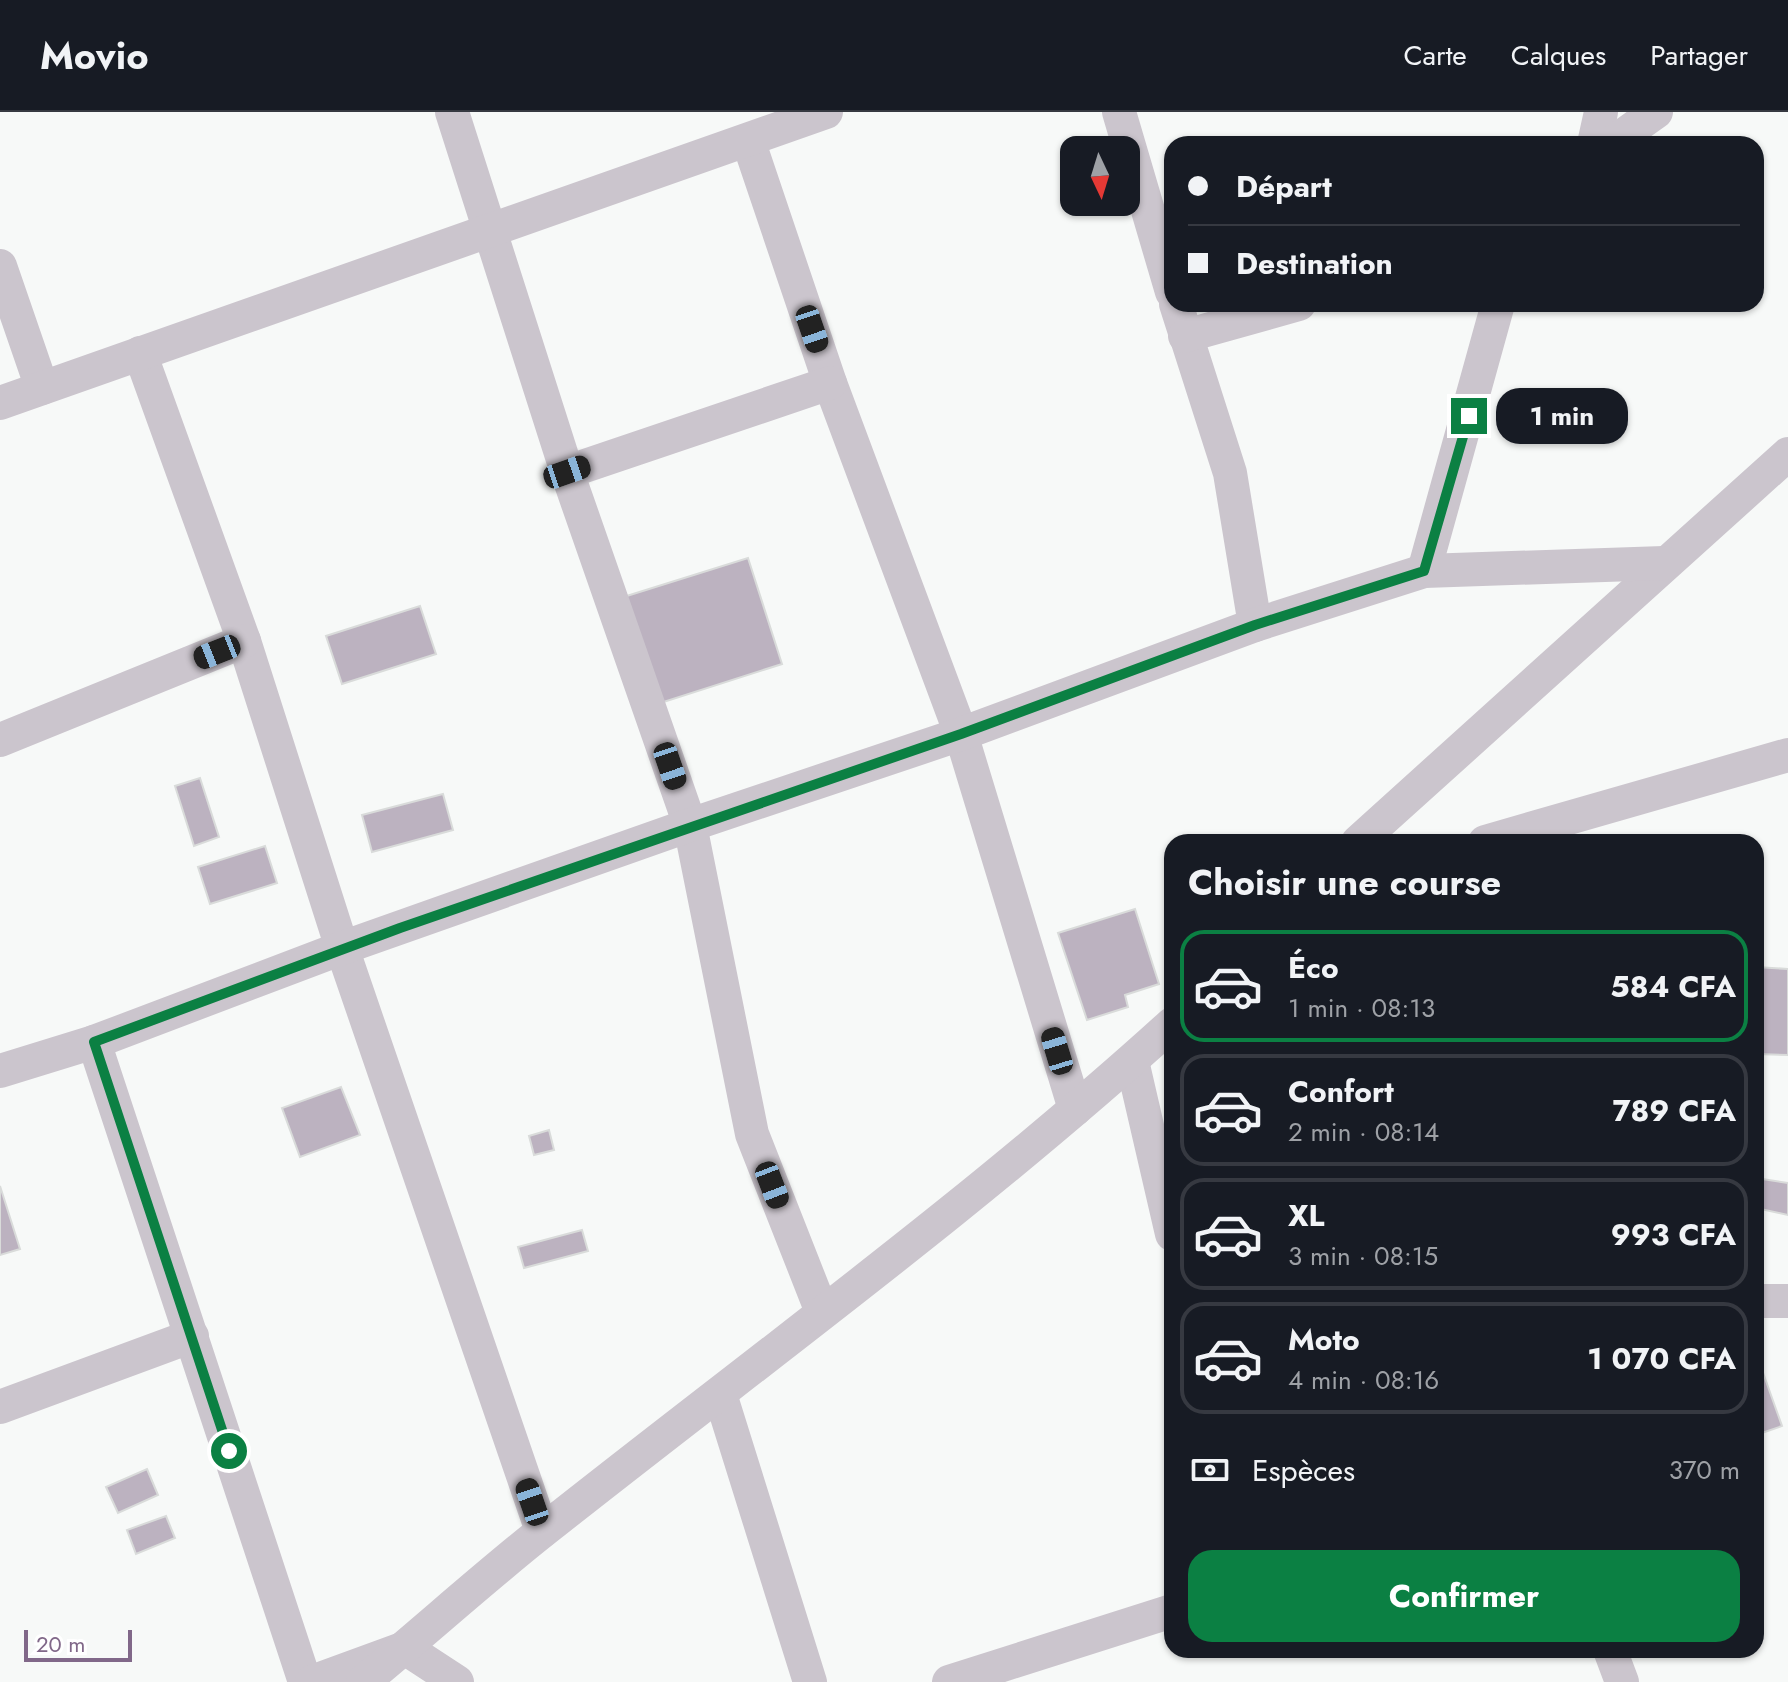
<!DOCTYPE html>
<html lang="fr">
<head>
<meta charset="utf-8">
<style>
	body { margin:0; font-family:Jost,sans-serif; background:#20242c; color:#f1f3f6; height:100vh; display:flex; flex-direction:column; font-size:30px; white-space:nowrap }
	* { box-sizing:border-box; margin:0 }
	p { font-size:26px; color:#9ea1a6 }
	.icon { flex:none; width:44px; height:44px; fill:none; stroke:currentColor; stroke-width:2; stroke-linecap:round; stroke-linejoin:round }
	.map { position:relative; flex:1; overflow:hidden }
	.drawer { position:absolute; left:1164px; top:722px; width:600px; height:824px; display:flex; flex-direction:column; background:#171b24; border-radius:24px; box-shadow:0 2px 6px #0004 }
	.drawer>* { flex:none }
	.guide { position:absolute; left:1164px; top:24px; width:600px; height:176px; border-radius:24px; box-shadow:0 2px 6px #0004; display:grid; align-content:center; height:176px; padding:0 24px; background:#171b24 }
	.needle { width:52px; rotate:176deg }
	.fabs { position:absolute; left:1060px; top:24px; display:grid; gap:16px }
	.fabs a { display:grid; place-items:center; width:80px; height:80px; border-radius:16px; background:#171b24; box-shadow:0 2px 6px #0004; font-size:40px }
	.scale { position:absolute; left:24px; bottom:20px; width:108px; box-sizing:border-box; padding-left:8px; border:4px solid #816889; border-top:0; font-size:22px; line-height:28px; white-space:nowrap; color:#816889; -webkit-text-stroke:6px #fff; paint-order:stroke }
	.end { position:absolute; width:36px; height:36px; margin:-18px; border:10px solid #0b8043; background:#fff; box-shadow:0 0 0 4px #fff }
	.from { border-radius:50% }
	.bubble { position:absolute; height:56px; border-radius:24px; background:#171b24; box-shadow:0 2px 6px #0004; font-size:26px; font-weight:700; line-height:56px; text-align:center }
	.car { position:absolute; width:24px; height:48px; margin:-24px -12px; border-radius:10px; box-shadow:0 0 6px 2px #0007; background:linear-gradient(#222 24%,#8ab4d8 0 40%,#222 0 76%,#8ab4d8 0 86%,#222 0) }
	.guide b { display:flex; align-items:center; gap:28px; height:76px; font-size:30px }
	.guide b+b { border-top:2px solid #363941 }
	.guide i { width:20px; height:20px; background:#f1f3f6 }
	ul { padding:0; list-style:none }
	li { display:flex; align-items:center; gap:24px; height:112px; margin:0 16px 12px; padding:0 8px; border:4px solid #363941; border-radius:24px }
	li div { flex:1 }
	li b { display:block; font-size:30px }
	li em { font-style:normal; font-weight:700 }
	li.on { border-color:#0b8043 }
	li>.icon { width:72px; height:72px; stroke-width:1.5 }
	h2 { padding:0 24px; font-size:36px; line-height:96px }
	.pay { display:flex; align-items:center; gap:20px; height:88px; padding:0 24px; font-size:30px }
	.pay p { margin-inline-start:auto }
	.cta { display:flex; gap:16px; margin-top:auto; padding:16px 24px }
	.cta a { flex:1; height:92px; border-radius:24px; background:#0b8043; color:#fff; font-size:32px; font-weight:700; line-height:92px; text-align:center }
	header { display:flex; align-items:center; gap:48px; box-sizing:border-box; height:112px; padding:0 40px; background:#171b24; border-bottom:2px solid #363941 }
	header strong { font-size:38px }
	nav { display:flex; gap:44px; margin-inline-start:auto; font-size:28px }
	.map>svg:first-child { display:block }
</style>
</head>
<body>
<header>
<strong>Movio</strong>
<nav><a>Carte</a><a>Calques</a><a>Partager</a></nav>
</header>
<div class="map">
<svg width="1788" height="1570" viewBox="0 0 1788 1570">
	<rect width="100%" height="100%" fill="#f7f9f8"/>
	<g fill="#bcb2c0" stroke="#d9dbda" stroke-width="2">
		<path d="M 748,446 L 782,552 L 648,595 L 614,488 Z"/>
		<path d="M 420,494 L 436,542 L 342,572 L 326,524 Z"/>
		<path d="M 200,666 L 219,725 L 194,734 L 175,674 Z"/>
		<path d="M 443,682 L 453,718 L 372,740 L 362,703 Z"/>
		<path d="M 265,734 L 277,771 L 210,792 L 198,755 Z"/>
		<path d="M 1135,797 L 1159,872 L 1125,883 L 1128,895 L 1087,908 L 1058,821 Z"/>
		<path d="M 1756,855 L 1788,857 L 1788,943 L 1756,942 Z"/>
		<path d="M 341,975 L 360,1023 L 300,1045 L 282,996 Z"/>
		<path d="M 549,1018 L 554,1038 L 534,1043 L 529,1024 Z"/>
		<path d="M 1756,1066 L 1788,1071 L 1788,1103 L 1756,1096 Z"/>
		<path d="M 0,1074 L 20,1137 L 0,1143 Z"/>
		<path d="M 582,1118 L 588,1139 L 524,1156 L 518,1135 Z"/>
		<path d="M 1761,1255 L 1782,1314 L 1756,1323 L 1756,1257 Z"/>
		<path d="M 147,1357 L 158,1383 L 118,1401 L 106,1375 Z"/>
		<path d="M 166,1404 L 175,1426 L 136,1442 L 127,1418 Z"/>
	</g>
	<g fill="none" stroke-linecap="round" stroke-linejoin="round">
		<g stroke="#cbc5cd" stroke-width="34">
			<path d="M 452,0 L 567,360 L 690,713 L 752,1022 L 822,1200"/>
			<path d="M 1119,0 L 1172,180"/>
			<path d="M 748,28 L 830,271 L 961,622 L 1075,997"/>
			<path d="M 1594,32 L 1601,0"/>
			<path d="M 1611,32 L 1656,0"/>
			<path d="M 0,154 L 42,276"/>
			<path d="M 1176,192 L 1230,361 L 1255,513"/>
			<path d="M 1185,224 L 1299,192"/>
			<path d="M 140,241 L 244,529 L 342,836 L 542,1419"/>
			<path d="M 0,291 L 826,0"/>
			<path d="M 567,360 L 830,271"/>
			<path d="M 1424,459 L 1498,192"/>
			<path d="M 0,628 L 244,529"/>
			<path d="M 1358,730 L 1788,342"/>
			<path d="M 1485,730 L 1788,643"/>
			<path d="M 94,930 L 305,1570"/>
			<path d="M 1132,949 L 1172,1122"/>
			<path d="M 0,959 L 94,930 L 342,836 L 690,713 L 961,622 L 1255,513 L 1424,459 L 1664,451"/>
			<path d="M 1756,1189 L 1788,1189"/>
			<path d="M 720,1282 L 810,1570"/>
			<path d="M 0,1295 L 192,1224"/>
			<path d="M 1610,1538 L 1622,1570"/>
			<path d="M 312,1570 L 405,1536 L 457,1570"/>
			<path d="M 363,1570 C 424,1520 482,1467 544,1418 C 753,1252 974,1092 1172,912"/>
			<path d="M 949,1570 L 1172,1499"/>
		</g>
	</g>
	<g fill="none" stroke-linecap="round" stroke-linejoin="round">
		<path stroke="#0b8043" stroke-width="10" d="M 229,1339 L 94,930 L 400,816 L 961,622 L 1255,513 L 1424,459 L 1469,304"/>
	</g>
</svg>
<div class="fabs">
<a><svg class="needle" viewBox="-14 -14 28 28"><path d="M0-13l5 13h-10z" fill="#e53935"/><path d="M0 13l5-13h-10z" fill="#9ea1a6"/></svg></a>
</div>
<div class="scale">20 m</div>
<i class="end from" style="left:229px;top:1339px"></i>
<i class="end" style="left:1469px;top:304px"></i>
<div class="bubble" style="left:1496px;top:276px;width:132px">1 min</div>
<i class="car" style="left:812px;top:217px;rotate:161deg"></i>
<i class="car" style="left:567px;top:360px;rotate:71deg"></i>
<i class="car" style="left:217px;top:540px;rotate:248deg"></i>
<i class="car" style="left:670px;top:654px;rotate:161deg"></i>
<i class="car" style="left:1057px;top:939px;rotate:343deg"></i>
<i class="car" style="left:772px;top:1073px;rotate:159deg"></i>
<i class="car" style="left:532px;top:1390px;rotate:341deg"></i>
<div class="guide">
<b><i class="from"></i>Départ</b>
<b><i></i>Destination</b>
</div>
<section class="drawer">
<h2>Choisir une course</h2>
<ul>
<li class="on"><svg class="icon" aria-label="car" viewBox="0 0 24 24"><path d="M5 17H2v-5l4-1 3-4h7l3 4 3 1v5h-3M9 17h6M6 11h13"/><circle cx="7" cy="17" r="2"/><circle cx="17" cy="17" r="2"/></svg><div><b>Éco</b><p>1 min · 08:13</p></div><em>584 CFA</em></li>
<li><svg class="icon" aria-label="car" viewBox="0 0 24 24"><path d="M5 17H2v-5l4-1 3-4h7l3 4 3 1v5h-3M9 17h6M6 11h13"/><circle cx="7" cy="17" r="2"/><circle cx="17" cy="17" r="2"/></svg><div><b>Confort</b><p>2 min · 08:14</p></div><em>789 CFA</em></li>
<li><svg class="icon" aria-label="car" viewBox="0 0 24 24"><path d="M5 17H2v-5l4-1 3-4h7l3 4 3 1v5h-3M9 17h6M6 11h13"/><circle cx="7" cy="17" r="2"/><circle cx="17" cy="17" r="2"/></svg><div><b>XL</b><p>3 min · 08:15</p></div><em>993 CFA</em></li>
<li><svg class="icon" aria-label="car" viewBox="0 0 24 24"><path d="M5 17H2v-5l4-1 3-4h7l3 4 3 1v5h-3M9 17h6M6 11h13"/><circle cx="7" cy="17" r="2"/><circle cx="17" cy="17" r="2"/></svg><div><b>Moto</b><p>4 min · 08:16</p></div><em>1 070 CFA</em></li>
</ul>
<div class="pay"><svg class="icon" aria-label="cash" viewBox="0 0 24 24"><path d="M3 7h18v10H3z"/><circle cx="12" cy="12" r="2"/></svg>Espèces<p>370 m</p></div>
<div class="cta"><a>Confirmer</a></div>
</section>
</div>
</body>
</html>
